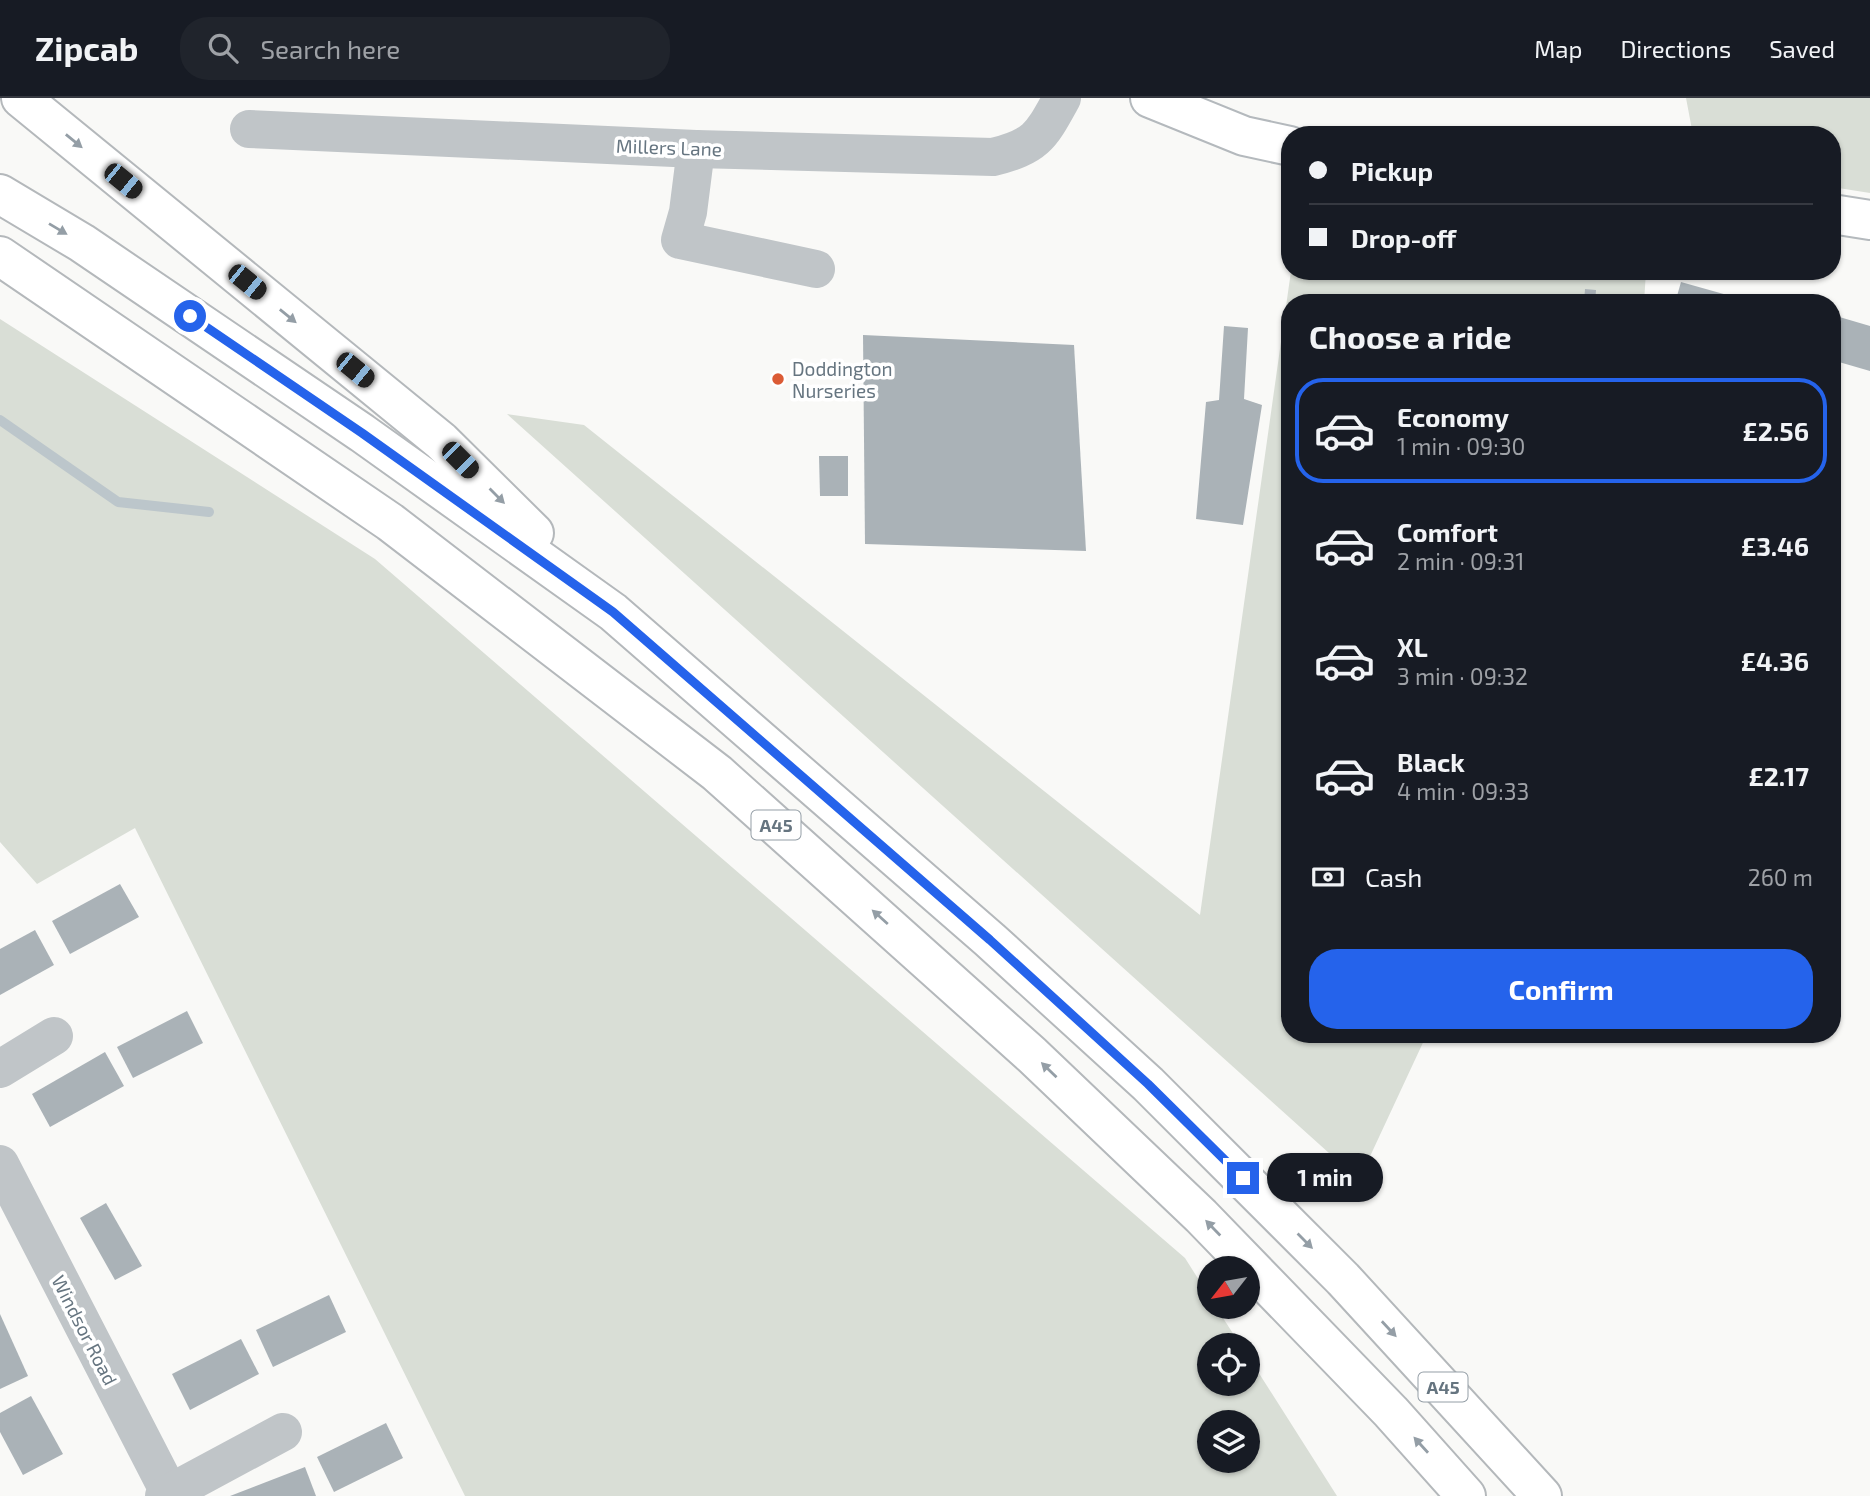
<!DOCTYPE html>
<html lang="en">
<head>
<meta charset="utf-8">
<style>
	body { margin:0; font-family:"Exo 2",sans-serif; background:#20242c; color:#f1f3f6; height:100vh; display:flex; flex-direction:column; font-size:26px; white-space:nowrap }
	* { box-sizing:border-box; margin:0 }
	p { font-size:23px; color:#9ea1a6 }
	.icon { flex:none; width:38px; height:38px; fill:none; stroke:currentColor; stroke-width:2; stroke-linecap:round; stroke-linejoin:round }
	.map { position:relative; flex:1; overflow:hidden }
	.sheet { position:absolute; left:1281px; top:196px; width:560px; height:749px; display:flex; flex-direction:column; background:#171b24; border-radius:28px; box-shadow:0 2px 5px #0004 }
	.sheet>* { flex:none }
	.banner { position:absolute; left:1281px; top:28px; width:560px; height:154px; border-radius:28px; box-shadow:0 2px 5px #0004; display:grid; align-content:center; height:154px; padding:0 28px; background:#171b24 }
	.needle { width:46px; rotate:239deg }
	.tools { position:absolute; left:1197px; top:1158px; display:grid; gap:14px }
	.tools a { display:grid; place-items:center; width:63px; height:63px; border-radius:50%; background:#171b24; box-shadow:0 2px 5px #0004; font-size:35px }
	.end { position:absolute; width:32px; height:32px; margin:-16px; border:9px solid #2563eb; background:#fff; box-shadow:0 0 0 4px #fff }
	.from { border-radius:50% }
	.bubble { position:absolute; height:49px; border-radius:24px; background:#171b24; box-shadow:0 2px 5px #0004; font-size:23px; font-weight:700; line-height:49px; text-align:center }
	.car { position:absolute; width:21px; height:42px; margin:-21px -10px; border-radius:9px; box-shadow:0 0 5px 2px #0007; background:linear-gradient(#222 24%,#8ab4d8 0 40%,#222 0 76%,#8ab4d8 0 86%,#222 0) }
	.banner b { display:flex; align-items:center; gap:24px; height:66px; font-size:26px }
	.banner b+b { border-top:2px solid #363941 }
	.banner i { width:18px; height:18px; background:#f1f3f6 }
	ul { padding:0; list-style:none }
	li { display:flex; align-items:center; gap:21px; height:105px; margin:0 14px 10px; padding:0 14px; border:4px solid transparent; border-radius:28px }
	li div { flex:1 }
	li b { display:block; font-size:26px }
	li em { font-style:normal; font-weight:700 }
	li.active { border-color:#2563eb }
	li>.icon { width:63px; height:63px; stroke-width:1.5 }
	h2 { padding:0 28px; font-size:32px; line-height:84px }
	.pay { display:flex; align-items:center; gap:18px; height:77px; padding:0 28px; font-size:26px }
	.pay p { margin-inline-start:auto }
	.action { display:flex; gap:14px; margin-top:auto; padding:14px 28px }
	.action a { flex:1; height:80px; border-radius:28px; background:#2563eb; color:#fff; font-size:28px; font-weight:700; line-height:80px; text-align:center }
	header { display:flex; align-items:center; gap:42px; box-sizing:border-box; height:98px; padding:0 35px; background:#171b24; border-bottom:2px solid #363941 }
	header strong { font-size:33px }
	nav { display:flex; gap:38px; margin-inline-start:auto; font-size:24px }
	.search { width:490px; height:63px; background:#20242c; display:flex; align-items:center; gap:18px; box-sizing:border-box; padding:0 24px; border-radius:28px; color:#9ea1a6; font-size:26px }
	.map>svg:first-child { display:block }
</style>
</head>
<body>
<header>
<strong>Zipcab</strong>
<div class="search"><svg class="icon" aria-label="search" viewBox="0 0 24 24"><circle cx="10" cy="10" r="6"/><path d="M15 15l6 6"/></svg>Search here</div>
<nav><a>Map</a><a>Directions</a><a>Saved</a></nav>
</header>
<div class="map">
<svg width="1870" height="1398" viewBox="0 0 1870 1398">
	<rect width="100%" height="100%" fill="#f9f9f7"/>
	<g fill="#d9ded6" fill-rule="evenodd">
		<path d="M 1686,0 L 1870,0 L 1870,95 L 1832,89 L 1832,37 L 1693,37 Z"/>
		<path d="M 1291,173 L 1646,173 L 1644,205 L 1290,205 L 1290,936 L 1427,936 L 1359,1082 L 507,316 L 584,327 L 1200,817 Z"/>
		<path d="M 0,221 L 375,461 L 1185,1160 L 1209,1198 L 1209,1209 L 1216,1209 L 1241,1248 L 1209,1248 L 1209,1286 L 1248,1286 L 1248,1258 L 1337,1398 L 465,1398 L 135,730 L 37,786 L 0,744 ZM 1209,1325 L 1248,1325 L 1248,1363 L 1209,1363 Z"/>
	</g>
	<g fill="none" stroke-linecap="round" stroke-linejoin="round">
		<path stroke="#bcc6cb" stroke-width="10" d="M 0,322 L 118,404 L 209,414"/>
	</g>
	<g fill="#aab2b7">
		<path d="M 1681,184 L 1752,204 L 1752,205 L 1675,205 Z"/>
		<path d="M 1585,191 L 1596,192 L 1595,205 L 1584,205 Z"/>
		<path d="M 1836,218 L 1870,228 L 1870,273 L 1832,262 L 1832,229 Z"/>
		<path d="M 1224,228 L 1248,230 L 1244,301 L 1262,307 L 1243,427 L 1196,421 L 1206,304 L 1219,302 Z"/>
		<path d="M 863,237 L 1074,247 L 1086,453 L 865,446 Z"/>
		<path d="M 819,358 L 848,358 L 848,398 L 820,398 Z"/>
		<path d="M 120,786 L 139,819 L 70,856 L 52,823 Z"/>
		<path d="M 35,832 L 54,867 L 0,897 L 0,851 Z"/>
		<path d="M 187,913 L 203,945 L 133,980 L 117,949 Z"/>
		<path d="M 105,954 L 124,988 L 50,1029 L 32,996 Z"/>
		<path d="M 106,1105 L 142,1168 L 115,1182 L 80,1120 Z"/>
		<path d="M 329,1197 L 346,1234 L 273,1269 L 256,1232 Z"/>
		<path d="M 0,1216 L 28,1278 L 0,1291 Z"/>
		<path d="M 241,1241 L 259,1276 L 190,1312 L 172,1276 Z"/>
		<path d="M 31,1298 L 63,1356 L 23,1377 L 0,1334 L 0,1315 Z"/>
		<path d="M 386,1325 L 403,1360 L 334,1394 L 317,1359 Z"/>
		<path d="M 305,1369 L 316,1398 L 230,1398 Z"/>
	</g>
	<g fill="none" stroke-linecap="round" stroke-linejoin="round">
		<defs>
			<g id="major">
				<path d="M 1150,0 L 1244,38 L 1290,48"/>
				<path d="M 1832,116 L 1870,122"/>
			</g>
			<g id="highway">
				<path d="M 21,0 L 441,343 L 534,435"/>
				<path d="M 0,96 L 82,145 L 362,335 L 613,514 L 990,842 L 1148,986 L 1343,1181 L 1542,1398"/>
				<path d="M 0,158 L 390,424 L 717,675 L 1032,957 L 1201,1118 L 1391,1314 L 1466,1398"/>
			</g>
		</defs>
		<use href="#major" stroke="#b4b9bd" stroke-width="42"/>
		<use href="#highway" stroke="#b4b8bb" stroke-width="42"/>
		<g stroke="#c0c5c8" stroke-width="38">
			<path d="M 249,31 L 696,51 L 993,59 C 1037,48 1041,38 1062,0"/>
			<path d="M 696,51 L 688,114 L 680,142 L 816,171"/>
			<path d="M 0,971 L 54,938"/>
			<path d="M 0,1066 L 171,1398"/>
			<path d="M 164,1398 L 283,1334"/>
		</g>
		<use href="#major" stroke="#fff" stroke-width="38"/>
		<use href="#highway" stroke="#fff" stroke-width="38"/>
	</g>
	<defs><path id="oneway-solid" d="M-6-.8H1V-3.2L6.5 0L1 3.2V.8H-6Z" transform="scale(1.75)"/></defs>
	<g fill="#949ea6">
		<use href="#oneway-solid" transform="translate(74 43) rotate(39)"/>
		<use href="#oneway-solid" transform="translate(58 131) rotate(31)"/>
		<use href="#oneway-solid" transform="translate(288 218) rotate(39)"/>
		<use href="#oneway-solid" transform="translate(497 398) rotate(45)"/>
		<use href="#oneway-solid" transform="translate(880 819) rotate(-138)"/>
		<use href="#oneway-solid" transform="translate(1049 972) rotate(-136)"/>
		<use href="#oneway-solid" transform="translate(1213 1130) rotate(-134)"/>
		<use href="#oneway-solid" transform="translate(1305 1143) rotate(45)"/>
		<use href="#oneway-solid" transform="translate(1389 1231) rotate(47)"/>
		<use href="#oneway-solid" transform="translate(1421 1347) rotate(-132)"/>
	</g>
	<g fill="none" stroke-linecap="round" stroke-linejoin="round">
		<path stroke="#2563eb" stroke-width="9" d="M 190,218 L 362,335 L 613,514 L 990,842 L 1148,986 L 1243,1080"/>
	</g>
	<circle fill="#db5b35" stroke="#fff" stroke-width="2.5" cx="778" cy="281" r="7"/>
	<g text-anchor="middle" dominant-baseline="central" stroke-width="7" stroke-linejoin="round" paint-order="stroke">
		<g fill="#fff" stroke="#949ea6" stroke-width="2">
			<rect x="751.5" y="712.5" width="49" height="29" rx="5"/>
			<rect x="1418.5" y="1274.5" width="49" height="29" rx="5"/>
		</g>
		<g font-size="18" font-weight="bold" fill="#667580">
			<text x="776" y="727">A45</text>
			<text x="1443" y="1289">A45</text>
		</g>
		<g font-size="19" fill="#667580" stroke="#fff">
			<text transform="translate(669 49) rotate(2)">Millers Lane</text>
			<text transform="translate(85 1232) rotate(63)">Windsor Road</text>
		</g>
		<g font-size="19" fill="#667580" stroke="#fff" text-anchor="start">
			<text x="792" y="270">Doddington<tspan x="792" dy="22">Nurseries</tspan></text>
		</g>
	</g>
</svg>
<div class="tools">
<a><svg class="needle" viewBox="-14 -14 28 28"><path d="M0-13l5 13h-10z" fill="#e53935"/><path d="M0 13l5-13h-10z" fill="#9ea1a6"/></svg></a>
<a><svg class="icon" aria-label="locate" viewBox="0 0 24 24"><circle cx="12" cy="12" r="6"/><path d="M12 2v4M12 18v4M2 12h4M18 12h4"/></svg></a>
<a><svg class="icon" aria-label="layers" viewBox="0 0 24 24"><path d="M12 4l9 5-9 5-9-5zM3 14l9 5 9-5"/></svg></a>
</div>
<i class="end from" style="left:190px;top:218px"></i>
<i class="end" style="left:1243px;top:1080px"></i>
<div class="bubble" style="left:1267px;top:1055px;width:116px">1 min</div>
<i class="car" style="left:123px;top:83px;rotate:129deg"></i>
<i class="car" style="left:247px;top:184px;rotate:129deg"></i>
<i class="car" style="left:355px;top:272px;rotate:129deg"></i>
<i class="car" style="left:460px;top:362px;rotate:135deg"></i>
<div class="banner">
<b><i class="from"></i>Pickup</b>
<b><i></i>Drop-off</b>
</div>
<section class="sheet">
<h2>Choose a ride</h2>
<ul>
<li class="active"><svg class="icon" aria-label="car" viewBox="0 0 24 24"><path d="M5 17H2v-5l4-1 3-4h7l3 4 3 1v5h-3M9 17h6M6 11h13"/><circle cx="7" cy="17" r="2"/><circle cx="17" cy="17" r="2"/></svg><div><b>Economy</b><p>1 min · 09:30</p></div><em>£2.56</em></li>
<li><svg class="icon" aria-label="car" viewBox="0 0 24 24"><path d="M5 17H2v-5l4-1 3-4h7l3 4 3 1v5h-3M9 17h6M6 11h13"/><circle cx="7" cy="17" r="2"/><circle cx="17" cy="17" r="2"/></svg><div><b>Comfort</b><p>2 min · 09:31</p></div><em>£3.46</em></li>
<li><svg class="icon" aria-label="car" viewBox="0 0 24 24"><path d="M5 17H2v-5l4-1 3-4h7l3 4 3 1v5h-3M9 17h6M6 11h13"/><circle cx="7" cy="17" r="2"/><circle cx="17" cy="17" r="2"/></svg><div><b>XL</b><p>3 min · 09:32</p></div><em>£4.36</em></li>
<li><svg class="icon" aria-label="car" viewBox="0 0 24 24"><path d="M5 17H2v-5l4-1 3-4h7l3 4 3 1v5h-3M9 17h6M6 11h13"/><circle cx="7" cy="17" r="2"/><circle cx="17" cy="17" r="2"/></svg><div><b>Black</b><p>4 min · 09:33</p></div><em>£2.17</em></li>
</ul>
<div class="pay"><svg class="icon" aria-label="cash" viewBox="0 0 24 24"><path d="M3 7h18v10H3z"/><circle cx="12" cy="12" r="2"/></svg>Cash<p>260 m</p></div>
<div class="action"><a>Confirm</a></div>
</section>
</div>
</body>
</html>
